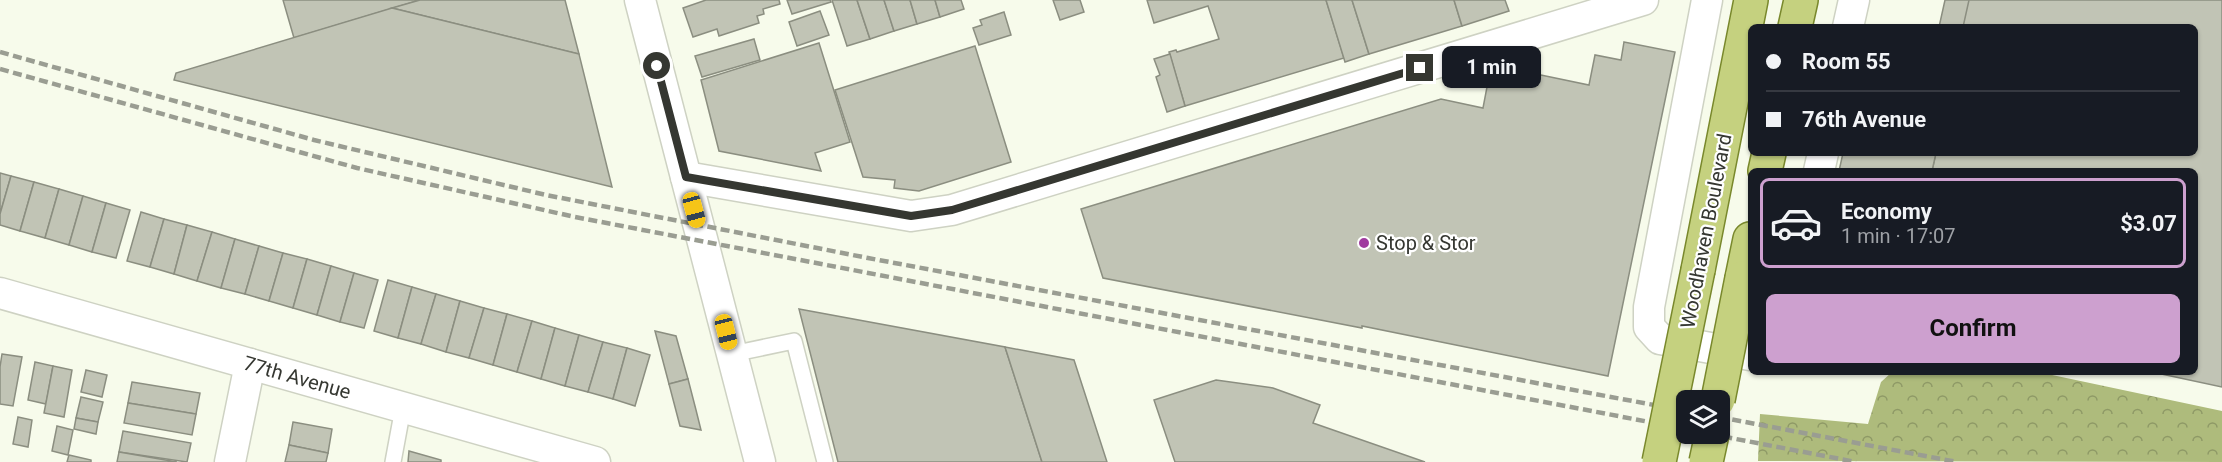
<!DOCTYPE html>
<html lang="en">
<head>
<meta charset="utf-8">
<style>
	body { margin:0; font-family:Roboto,sans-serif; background:#20242c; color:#f1f3f6; height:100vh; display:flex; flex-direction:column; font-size:22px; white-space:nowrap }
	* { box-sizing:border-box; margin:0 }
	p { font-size:20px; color:#9ea1a6 }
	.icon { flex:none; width:33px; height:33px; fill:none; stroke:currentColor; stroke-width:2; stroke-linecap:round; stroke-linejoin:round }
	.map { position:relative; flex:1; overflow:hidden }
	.drawer { position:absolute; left:1748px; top:168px; width:450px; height:207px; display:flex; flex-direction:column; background:#171b24; border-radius:9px; box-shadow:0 2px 4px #0004 }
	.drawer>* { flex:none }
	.hud { position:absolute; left:1748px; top:24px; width:450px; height:132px; border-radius:9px; box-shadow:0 2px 4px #0004; display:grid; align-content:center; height:132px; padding:0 18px; background:#171b24 }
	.buttons { position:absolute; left:1676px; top:390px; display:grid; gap:12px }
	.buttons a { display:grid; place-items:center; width:54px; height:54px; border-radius:9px; background:#171b24; box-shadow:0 2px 4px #0004; font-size:30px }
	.end { position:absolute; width:27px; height:27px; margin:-14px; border:8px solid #353731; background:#fff; box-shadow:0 0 0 3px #fff }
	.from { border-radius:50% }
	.bubble { position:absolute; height:42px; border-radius:9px; background:#171b24; box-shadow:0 2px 4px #0004; font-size:20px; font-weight:700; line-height:42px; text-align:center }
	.car { position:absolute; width:18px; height:36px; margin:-18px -9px; border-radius:8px; box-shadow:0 0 4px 2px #0007; background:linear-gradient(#f5c518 24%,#345 0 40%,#f5c518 0 76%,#345 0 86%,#f5c518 0) }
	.hud b { display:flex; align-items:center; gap:21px; height:57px; font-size:22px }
	.hud b+b { border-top:2px solid #363941 }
	.hud i { width:15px; height:15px; background:#f1f3f6 }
	ul { padding:10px 0 0; list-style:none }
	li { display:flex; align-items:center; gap:18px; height:90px; margin:0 12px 9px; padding:0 6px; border:3px solid transparent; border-radius:9px }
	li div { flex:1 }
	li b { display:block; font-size:22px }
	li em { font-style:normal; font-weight:700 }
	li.active { border-color:#cda0cf }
	li>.icon { width:54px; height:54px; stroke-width:1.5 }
	.action { display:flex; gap:12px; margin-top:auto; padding:12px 18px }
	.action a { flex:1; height:69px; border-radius:9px; background:#cda0cf; color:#111; font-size:24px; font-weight:700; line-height:69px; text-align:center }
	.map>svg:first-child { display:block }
</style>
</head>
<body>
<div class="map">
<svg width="2222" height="462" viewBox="0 0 2222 462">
	<defs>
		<pattern id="forest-crowns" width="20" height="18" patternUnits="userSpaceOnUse" patternTransform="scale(1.5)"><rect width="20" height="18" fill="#aebb7c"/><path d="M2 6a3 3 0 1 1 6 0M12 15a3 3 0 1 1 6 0" fill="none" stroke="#8e9966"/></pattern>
	</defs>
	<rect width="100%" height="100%" fill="#f7fbeb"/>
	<path fill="url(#forest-crowns)" d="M 1892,372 L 2038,372 L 2222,411 L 2222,462 L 1758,461 L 1760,414 L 1868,424 L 1881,382 Z"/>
	<g fill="#c1c4b5" stroke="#8b8e80" stroke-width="1.5">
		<path d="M 283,0 L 420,0 L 294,38 Z"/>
		<path d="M 420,0 L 565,0 L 579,54 L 392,8 Z"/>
		<path d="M 706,0 L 779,0 L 780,4 L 763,9 L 764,14 L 757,16 L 759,23 L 719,36 L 717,29 L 693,37 L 683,8 Z"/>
		<path d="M 787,0 L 830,0 L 831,2 L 792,14 Z"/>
		<path d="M 832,0 L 857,0 L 870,39 L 847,46 Z"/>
		<path d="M 857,0 L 884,0 L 894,31 L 870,39 Z"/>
		<path d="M 884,0 L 910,0 L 917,24 L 894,31 Z"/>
		<path d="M 910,0 L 935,0 L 940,17 L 917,24 Z"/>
		<path d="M 935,0 L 961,0 L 964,9 L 940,17 Z"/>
		<path d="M 1053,0 L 1080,0 L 1084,12 L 1060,20 Z"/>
		<path d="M 1147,0 L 1326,0 L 1344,58 L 1185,106 L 1169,52 L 1176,50 L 1177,52 L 1219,39 L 1208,6 L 1154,23 Z"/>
		<path d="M 1326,0 L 1352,0 L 1369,54 L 1345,62 Z"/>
		<path d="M 1352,0 L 1454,0 L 1462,26 L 1369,54 Z"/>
		<path d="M 1454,0 L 1505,0 L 1509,11 L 1462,26 Z"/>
		<path d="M 1945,0 L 1970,0 L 1964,27 L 1939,27 Z"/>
		<path d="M 1969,0 L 2222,0 L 2222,387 L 2152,372 L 2194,372 L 2194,171 L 1932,171 L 1936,153 L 2194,153 L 2194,27 L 1963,27 Z"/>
		<path d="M 392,8 L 579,54 L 612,187 L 174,80 L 176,73 Z"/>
		<path d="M 820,11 L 829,35 L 797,46 L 789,22 Z"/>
		<path d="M 1004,12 L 1011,35 L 979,45 L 973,28 L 982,25 L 980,20 Z"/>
		<path d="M 754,39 L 760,60 L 702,77 L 695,56 Z"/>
		<path d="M 1624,42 L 1675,52 L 1608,376 L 1362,326 L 1362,328 L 1103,278 L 1081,209 L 1441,99 L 1483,108 L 1487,87 L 1541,75 L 1589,85 L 1595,55 L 1621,60 Z"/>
		<path d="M 819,43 L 850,142 L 815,153 L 821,171 L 719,151 L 701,80 Z"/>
		<path d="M 975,46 L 1011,162 L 919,191 L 894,188 L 895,180 L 863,177 L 835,90 Z"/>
		<path d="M 1170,54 L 1185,106 L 1167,112 L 1156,77 L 1160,75 L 1154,59 Z"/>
		<path d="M 1843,153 L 1936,153 L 1932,171 L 1839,171 Z"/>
		<path d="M 0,173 L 11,176 L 0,214 Z"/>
		<path d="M 11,176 L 34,182 L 20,231 L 0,225 L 0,214 Z"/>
		<path d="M 34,182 L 59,189 L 45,238 L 20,231 Z"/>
		<path d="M 59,189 L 83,196 L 69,245 L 45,238 Z"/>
		<path d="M 83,196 L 106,203 L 92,252 L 69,245 Z"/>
		<path d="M 106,203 L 130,210 L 116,258 L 92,252 Z"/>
		<path d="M 141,212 L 164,219 L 150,267 L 127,261 Z"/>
		<path d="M 164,219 L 187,225 L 174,274 L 150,267 Z"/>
		<path d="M 187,225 L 212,232 L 197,281 L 174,274 Z"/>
		<path d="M 212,232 L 235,239 L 221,288 L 197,281 Z"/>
		<path d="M 235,239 L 259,246 L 245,294 L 221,288 Z"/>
		<path d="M 259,246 L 283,253 L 269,301 L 245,294 Z"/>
		<path d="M 283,253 L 307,259 L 293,308 L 269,301 Z"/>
		<path d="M 307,259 L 331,266 L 317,315 L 293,308 Z"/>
		<path d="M 331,266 L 354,273 L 340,322 L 317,315 Z"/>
		<path d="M 354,273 L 378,280 L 364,328 L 340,322 Z"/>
		<path d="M 388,280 L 412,287 L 398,338 L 374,331 Z"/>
		<path d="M 412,287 L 436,294 L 421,344 L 398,338 Z"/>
		<path d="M 436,294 L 460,301 L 446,352 L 421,344 Z"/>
		<path d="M 460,301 L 484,308 L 469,358 L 446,352 Z"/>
		<path d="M 484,308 L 507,314 L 493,365 L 469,358 Z"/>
		<path d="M 799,309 L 1005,347 L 1042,462 L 838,462 Z"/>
		<path d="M 507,314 L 532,321 L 517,372 L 493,365 Z"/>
		<path d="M 532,321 L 555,328 L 541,379 L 517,372 Z"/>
		<path d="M 555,328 L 579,335 L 565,386 L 541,379 Z"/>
		<path d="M 655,331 L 676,336 L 688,379 L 669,384 Z"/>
		<path d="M 579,335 L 603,342 L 588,392 L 565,386 Z"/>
		<path d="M 603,342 L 627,348 L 613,399 L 588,392 Z"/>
		<path d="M 1005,347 L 1074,360 L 1107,462 L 1042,462 Z"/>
		<path d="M 627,348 L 650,355 L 635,406 L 613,399 Z"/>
		<path d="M 2,354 L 22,357 L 13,406 L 0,404 L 0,367 Z"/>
		<path d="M 35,362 L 53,366 L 46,404 L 28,400 Z"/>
		<path d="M 53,366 L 72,370 L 64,417 L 44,413 Z"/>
		<path d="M 86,370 L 107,375 L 102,397 L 81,392 Z"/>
		<path d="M 688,379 L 696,410 L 701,430 L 680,426 L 669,384 Z"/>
		<path d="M 1216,380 L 1273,388 L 1320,405 L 1313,423 L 1425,462 L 1175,462 L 1154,400 Z"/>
		<path d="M 132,382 L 200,393 L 196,414 L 128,403 Z"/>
		<path d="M 81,397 L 103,402 L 98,422 L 76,418 Z"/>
		<path d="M 128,403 L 196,414 L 192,435 L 124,423 Z"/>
		<path d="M 18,417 L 32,420 L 28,447 L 13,444 Z"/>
		<path d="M 76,418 L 98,422 L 96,434 L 74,429 Z"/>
		<path d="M 293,422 L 332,429 L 328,453 L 289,445 Z"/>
		<path d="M 57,426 L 73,430 L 68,455 L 52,451 Z"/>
		<path d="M 123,431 L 191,443 L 187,462 L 119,452 Z"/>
		<path d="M 289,445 L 328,453 L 326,462 L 285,462 Z"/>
		<path d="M 409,451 L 441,460 L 441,462 L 408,462 Z"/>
		<path d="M 119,452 L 177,462 L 117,462 Z"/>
		<path d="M 69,455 L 91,460 L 91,462 L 67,462 Z"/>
	</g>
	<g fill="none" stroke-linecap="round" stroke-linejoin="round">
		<defs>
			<g id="service">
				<path d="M 732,354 L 794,341 L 825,462"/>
				<path d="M 393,462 L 403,408"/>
			</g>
			<g id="minor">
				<path d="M 640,0 L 760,462"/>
				<path d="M 1707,0 L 1649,307 L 1649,327 L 1660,339 L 1750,355"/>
				<path d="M 1848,27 L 1854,0"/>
				<path d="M 1819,171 L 1823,153"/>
				<path d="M 686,177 L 911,216 L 952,210 L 1643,0"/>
				<path id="s1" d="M 0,293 L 595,462"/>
				<path d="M 230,462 L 250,364"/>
			</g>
			<g id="primary">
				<path d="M 1795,27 L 1801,0"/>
				<path d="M 1765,171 L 1769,153"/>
				<path d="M 1698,270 L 1751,0"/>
				<path d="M 1742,278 L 1750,239"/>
			</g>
		</defs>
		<use href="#service" stroke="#ced2c3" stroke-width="18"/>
		<use href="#minor" stroke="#ced2c3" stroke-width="33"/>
		<use href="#primary" stroke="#79882c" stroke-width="36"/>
		<use href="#service" stroke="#fff" stroke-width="15"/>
		<use href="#minor" stroke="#fff" stroke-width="30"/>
		<use href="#primary" stroke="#c5d17f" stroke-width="33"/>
		<g stroke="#9a9d92" stroke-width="4.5" stroke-dasharray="9 4.5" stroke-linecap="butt">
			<path d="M 0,52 L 314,140 L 546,195 L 868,258 L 1686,411"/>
			<path d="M 0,69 L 357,168 L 575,217 L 1686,429"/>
			<path d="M 1719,417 L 1957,462"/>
			<path d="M 1710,434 L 1856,462"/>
		</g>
		<defs>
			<g id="primary-bridge">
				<path d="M 1718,400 L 1742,278"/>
				<path d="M 1659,462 L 1698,270"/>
				<path d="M 1706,462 L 1712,434"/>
			</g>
		</defs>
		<use href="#primary-bridge" stroke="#79882c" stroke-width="36" stroke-linecap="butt"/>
		<use href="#primary-bridge" stroke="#c5d17f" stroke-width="33"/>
	</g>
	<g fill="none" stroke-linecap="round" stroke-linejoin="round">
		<path stroke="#353731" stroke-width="8" d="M 657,66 L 686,177 L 911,216 L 952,210 L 1420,68"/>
	</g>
	<circle fill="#a03a9f" stroke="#fff" stroke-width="2" cx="1364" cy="243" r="6"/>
	<g text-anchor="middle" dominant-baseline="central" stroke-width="4.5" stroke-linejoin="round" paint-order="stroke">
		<g font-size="20" fill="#353731" stroke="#fff">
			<text transform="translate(1706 231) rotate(-79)">Woodhaven Boulevard</text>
			<text stroke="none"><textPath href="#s1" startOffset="309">77th Avenue</textPath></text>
		</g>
		<g font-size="20" fill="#353731" stroke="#fff" text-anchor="start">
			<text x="1376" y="243">Stop &amp; Stor</text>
		</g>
	</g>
</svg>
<div class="buttons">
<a><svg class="icon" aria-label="layers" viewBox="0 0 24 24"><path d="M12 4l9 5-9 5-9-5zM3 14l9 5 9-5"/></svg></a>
</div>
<i class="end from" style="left:657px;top:66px"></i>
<i class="end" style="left:1420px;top:68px"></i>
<div class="bubble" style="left:1442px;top:46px;width:99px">1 min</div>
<i class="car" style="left:694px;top:210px;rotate:165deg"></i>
<i class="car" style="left:726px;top:332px;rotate:166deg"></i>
<div class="hud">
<b><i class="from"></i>Room 55</b>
<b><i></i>76th Avenue</b>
</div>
<section class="drawer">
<ul>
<li class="active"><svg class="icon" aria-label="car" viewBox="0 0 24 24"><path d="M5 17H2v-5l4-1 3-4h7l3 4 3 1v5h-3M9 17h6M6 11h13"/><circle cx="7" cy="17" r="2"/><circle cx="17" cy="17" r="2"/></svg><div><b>Economy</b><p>1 min · 17:07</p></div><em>$3.07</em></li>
</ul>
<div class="action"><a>Confirm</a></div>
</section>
</div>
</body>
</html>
